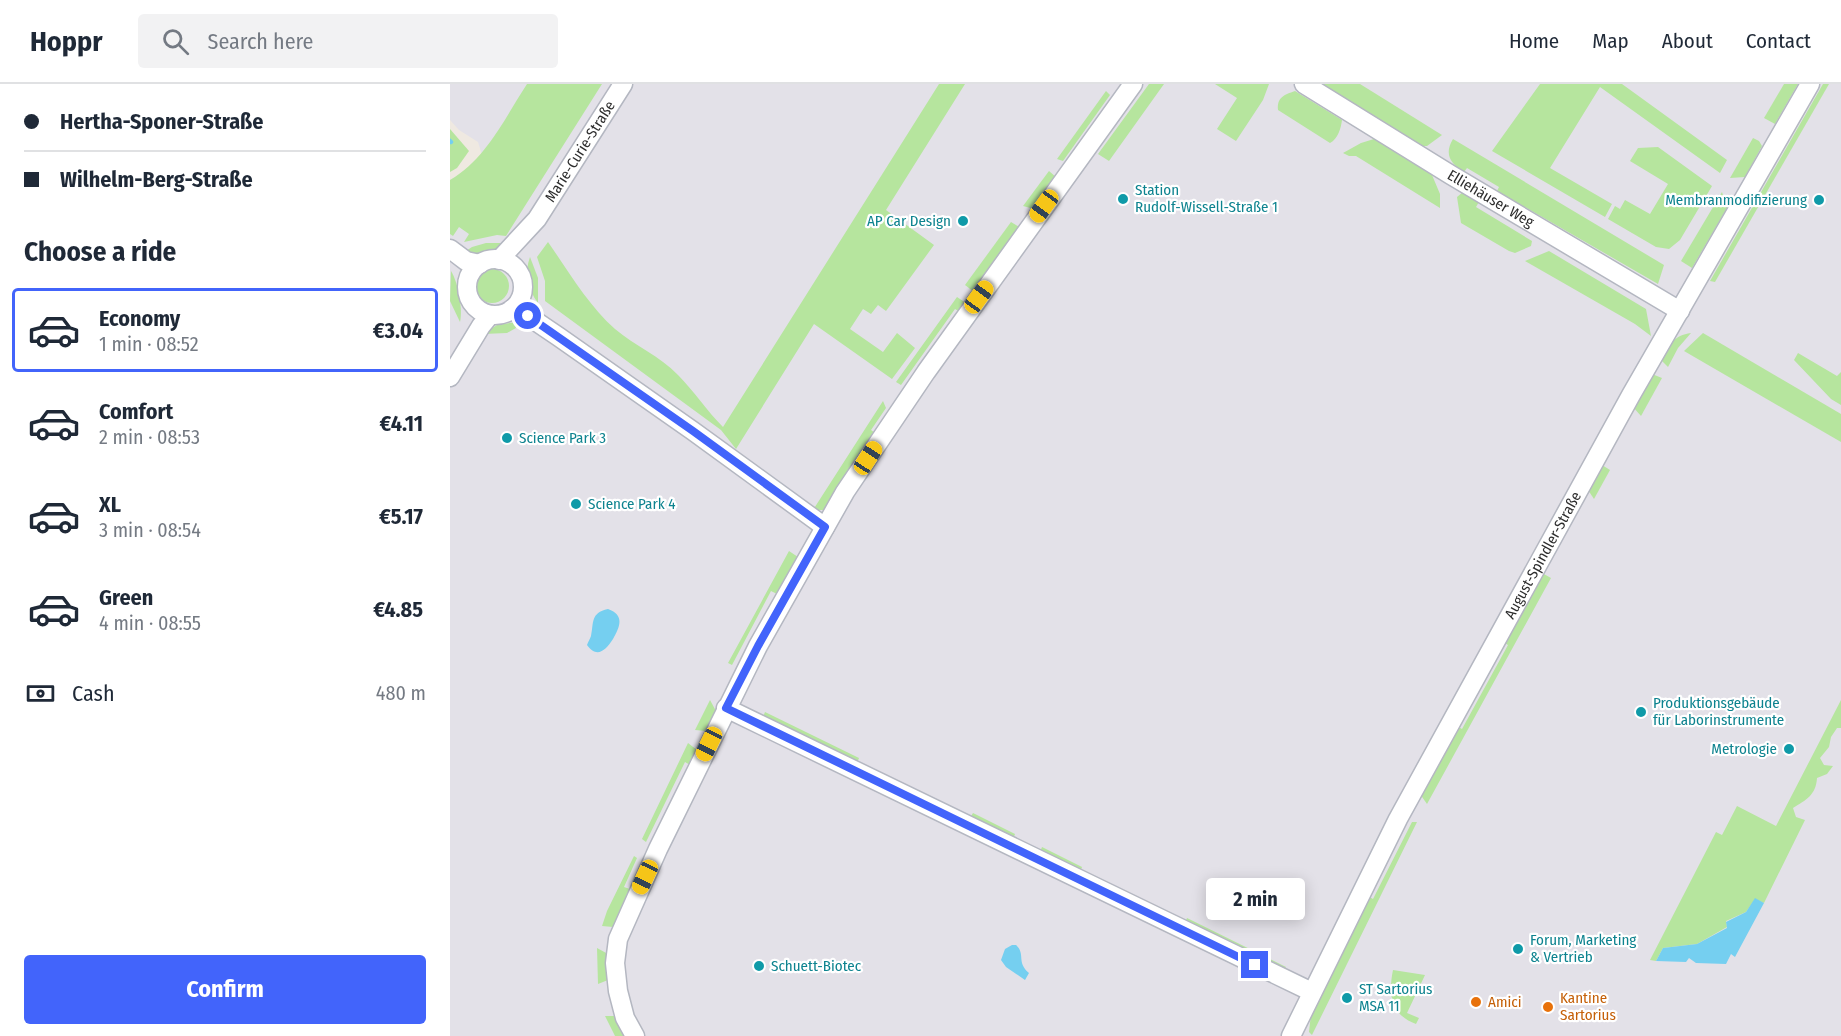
<!DOCTYPE html>
<html lang="en">
<head>
<meta charset="utf-8">
<style>
	body { margin:0; font-family:"Fira Sans Condensed",sans-serif; background:#f2f2f3; color:#1f2937; height:100vh; display:flex; flex-direction:column; font-size:22px; white-space:nowrap }
	* { box-sizing:border-box; margin:0 }
	p { font-size:20px; color:#747a83 }
	.icon { flex:none; width:33px; height:33px; fill:none; stroke:currentColor; stroke-width:2; stroke-linecap:round; stroke-linejoin:round }
	.map { position:relative; flex:1; overflow:hidden }
	.details { display:flex; flex-direction:column; background:#fff; width:450px }
	.details>* { flex:none }
	.guide { display:grid; align-content:center; height:132px; padding:0 24px; background:#fff }
	.end { position:absolute; width:27px; height:27px; margin:-14px; border:8px solid #4264fb; background:#fff; box-shadow:0 0 0 3px #fff }
	.from { border-radius:50% }
	.bubble { position:absolute; height:42px; border-radius:6px; background:#fff; box-shadow:0 3px 15px #0003; font-size:20px; font-weight:700; line-height:42px; text-align:center }
	.car { position:absolute; width:18px; height:36px; margin:-18px -9px; border-radius:8px; box-shadow:0 0 4px 2px #0007; background:linear-gradient(#f5c518 24%,#345 0 40%,#f5c518 0 76%,#345 0 86%,#f5c518 0) }
	.guide b { display:flex; align-items:center; gap:21px; height:57px; font-size:22px }
	.guide b+b { border-top:2px solid #e0e1e3 }
	.guide i { width:15px; height:15px; background:#1f2937 }
	ul { padding:0; list-style:none }
	li { display:flex; align-items:center; gap:18px; height:84px; margin:0 12px 9px; padding:0 12px; border:3px solid transparent; border-radius:6px }
	li div { flex:1 }
	li b { display:block; font-size:22px }
	li em { font-style:normal; font-weight:700 }
	li.on { border-color:#4264fb }
	li>.icon { width:54px; height:54px; stroke-width:1.5 }
	h2 { padding:0 24px; font-size:27px; line-height:72px }
	.pay { display:flex; align-items:center; gap:15px; height:66px; padding:0 24px; font-size:22px }
	.pay p { margin-inline-start:auto }
	.button { display:flex; gap:12px; margin-top:auto; padding:12px 24px }
	.button a { flex:1; height:69px; border-radius:6px; background:#4264fb; color:#fff; font-size:24px; font-weight:700; line-height:69px; text-align:center }
	header { display:flex; align-items:center; gap:36px; box-sizing:border-box; height:84px; padding:0 30px; background:#fff; border-bottom:2px solid #e0e1e3 }
	header strong { font-size:28px }
	nav { display:flex; gap:33px; margin-inline-start:auto; font-size:21px }
	.search { width:420px; height:54px; background:#f2f2f3; display:flex; align-items:center; gap:15px; box-sizing:border-box; padding:0 21px; border-radius:6px; color:#747a83; font-size:22px }
	main { display:flex; flex:1; min-height:0 }
	.map>svg:first-child { display:block }
</style>
</head>
<body>
<header>
<strong>Hoppr</strong>
<div class="search"><svg class="icon" aria-label="search" viewBox="0 0 24 24"><circle cx="10" cy="10" r="6"/><path d="M15 15l6 6"/></svg>Search here</div>
<nav><a>Home</a><a>Map</a><a>About</a><a>Contact</a></nav>
</header>
<main>
<section class="details">
<div class="guide">
<b><i class="from"></i>Hertha-Sponer-Straße</b>
<b><i></i>Wilhelm-Berg-Straße</b>
</div>
<h2>Choose a ride</h2>
<ul>
<li class="on"><svg class="icon" aria-label="car" viewBox="0 0 24 24"><path d="M5 17H2v-5l4-1 3-4h7l3 4 3 1v5h-3M9 17h6M6 11h13"/><circle cx="7" cy="17" r="2"/><circle cx="17" cy="17" r="2"/></svg><div><b>Economy</b><p>1 min · 08:52</p></div><em>€3.04</em></li>
<li><svg class="icon" aria-label="car" viewBox="0 0 24 24"><path d="M5 17H2v-5l4-1 3-4h7l3 4 3 1v5h-3M9 17h6M6 11h13"/><circle cx="7" cy="17" r="2"/><circle cx="17" cy="17" r="2"/></svg><div><b>Comfort</b><p>2 min · 08:53</p></div><em>€4.11</em></li>
<li><svg class="icon" aria-label="car" viewBox="0 0 24 24"><path d="M5 17H2v-5l4-1 3-4h7l3 4 3 1v5h-3M9 17h6M6 11h13"/><circle cx="7" cy="17" r="2"/><circle cx="17" cy="17" r="2"/></svg><div><b>XL</b><p>3 min · 08:54</p></div><em>€5.17</em></li>
<li><svg class="icon" aria-label="car" viewBox="0 0 24 24"><path d="M5 17H2v-5l4-1 3-4h7l3 4 3 1v5h-3M9 17h6M6 11h13"/><circle cx="7" cy="17" r="2"/><circle cx="17" cy="17" r="2"/></svg><div><b>Green</b><p>4 min · 08:55</p></div><em>€4.85</em></li>
</ul>
<div class="pay"><svg class="icon" aria-label="cash" viewBox="0 0 24 24"><path d="M3 7h18v10H3z"/><circle cx="12" cy="12" r="2"/></svg>Cash<p>480 m</p></div>
<div class="button"><a>Confirm</a></div>
</section>
<div class="map">
<svg width="1391" height="952" viewBox="0 0 1391 952">
	<rect width="100%" height="100%" fill="#efe9e1"/>
	<path fill="#e3e1e8" d="M 0,0 L 1391,0 L 1391,952 L 0,952 L 0,96 L 16,87 L 32,71 L 28,58 L 9,46 L 0,36 Z"/>
	<g fill="#b6e59e">
		<path d="M 77,0 L 152,0 L 56,152 L 47,151 L 14,158 L 19,150 L 9,143 L 3,152 L 0,150 L 0,96 C 37,74 54,35 77,0 Z"/>
		<path d="M 489,0 L 515,0 L 436,126 L 484,161 L 436,227 L 428,221 L 421,230 L 413,225 L 400,245 L 433,268 L 447,249 L 465,264 L 442,295 L 364,240 L 286,365 L 271,346 L 95,217 L 95,197 L 87,173 L 98,158 C 119,188 138,221 165,245 C 185,262 210,272 228,291 C 244,307 257,327 273,343 Z"/>
		<path d="M 699,0 L 714,0 L 659,77 L 648,70 Z"/>
		<path d="M 765,0 L 819,0 L 813,16 L 786,57 L 767,45 L 787,14 Z"/>
		<path d="M 869,0 L 910,0 L 992,51 L 977,62 L 969,62 Z"/>
		<path d="M 1090,0 L 1172,0 L 1277,76 L 1270,89 L 1150,3 L 1100,84 L 1162,120 L 1155,133 L 1042,67 Z"/>
		<path d="M 1334,0 L 1348,0 L 1325,40 L 1314,34 Z"/>
		<path d="M 1373,0 L 1379,0 L 1265,198 L 1260,197 Z"/>
		<path d="M 656,7 L 660,11 L 613,77 L 607,75 Z"/>
		<path d="M 845,7 L 892,36 C 891,44 888,55 880,59 L 828,26 C 827,13 834,11 845,7 Z"/>
		<path d="M 0,45 L 19,67 L 7,84 L 0,88 Z"/>
		<path d="M 1303,54 L 1309,57 L 1312,62 L 1295,93 L 1280,94 Z"/>
		<path d="M 924,55 L 982,91 L 990,110 L 990,124 L 906,72 L 899,72 L 893,69 L 911,59 Z"/>
		<path d="M 1003,55 L 1214,181 L 1208,200 L 1047,107 L 1049,103 L 1017,84 L 1014,88 C 1000,79 994,70 1003,55 Z"/>
		<path d="M 1208,63 L 1262,102 L 1230,156 L 1219,165 L 1206,163 L 1158,135 L 1165,122 L 1170,125 L 1175,116 L 1200,130 L 1218,100 L 1180,77 L 1188,64 Z"/>
		<path d="M 599,87 L 607,94 L 584,125 L 573,122 Z"/>
		<path d="M 1013,108 L 1029,118 L 1026,123 L 1082,157 L 1081,162 L 1065,169 L 1059,167 L 1011,139 L 1007,113 Z"/>
		<path d="M 1272,108 L 1277,124 L 1242,184 L 1231,177 Z"/>
		<path d="M 561,138 L 571,144 L 524,208 L 515,201 Z"/>
		<path d="M 36,159 L 57,159 C 45,169 32,174 16,167 L 22,163 Z"/>
		<path d="M 1099,167 L 1196,225 L 1201,252 L 1185,240 L 1075,177 Z"/>
		<path d="M 80,173 L 88,194 L 88,219 C 78,206 74,189 80,173 Z"/>
		<circle cx="42" cy="202" r="17"/>
		<path d="M 1,187 C 8,198 13,225 10,238 L 0,217 Z"/>
		<path d="M 507,213 L 516,219 L 510,228 L 505,225 L 451,301 L 446,298 Z"/>
		<path d="M 66,238 L 73,240 L 57,249 L 33,250 L 47,241 Z"/>
		<path d="M 1241,249 L 1228,264 L 1218,283 L 1210,275 C 1218,262 1224,251 1241,249 Z"/>
		<path d="M 1253,249 L 1391,330 L 1391,358 L 1234,267 Z"/>
		<path d="M 1348,269 L 1387,292 L 1391,288 L 1391,321 L 1381,315 L 1344,276 Z"/>
		<path d="M 1202,290 L 1212,294 L 1191,332 L 1183,323 Z"/>
		<path d="M 433,317 L 436,324 L 421,346 L 425,349 L 380,420 L 374,426 L 363,426 Z"/>
		<path d="M 1152,381 L 1160,386 L 1144,415 L 1138,406 Z"/>
		<path d="M 339,467 L 348,473 L 327,510 L 321,507 L 282,581 L 278,579 Z"/>
		<path d="M 1092,489 L 1101,494 L 977,720 L 970,710 L 1007,642 L 1012,645 L 1058,561 L 1053,558 Z"/>
		<path d="M 260,616 L 266,627 L 256,647 L 245,646 Z"/>
		<path d="M 1391,616 L 1391,644 L 1387,644 L 1381,653 L 1379,663 L 1370,674 L 1374,681 L 1383,682 L 1377,690 L 1367,694 C 1366,711 1356,716 1343,724 L 1346,733 L 1355,736 L 1314,819 L 1305,815 L 1296,828 L 1276,837 L 1277,843 L 1247,860 L 1213,864 L 1206,877 L 1200,876 L 1266,748 L 1272,751 L 1287,722 L 1326,742 Z"/>
		<path d="M 315,628 L 409,674 L 407,679 L 313,633 Z"/>
		<path d="M 238,659 L 247,666 L 240,681 L 235,678 L 196,758 L 192,755 Z"/>
		<path d="M 523,729 L 565,750 L 563,755 L 520,734 Z"/>
		<path d="M 962,738 L 967,738 L 862,951 L 859,948 L 861,930 L 918,812 L 923,815 Z"/>
		<path d="M 592,763 L 632,783 L 630,788 L 590,768 Z"/>
		<path d="M 184,772 L 187,774 L 174,803 L 180,805 L 163,843 L 152,842 L 157,827 Z"/>
		<path d="M 737,834 L 836,883 L 833,887 L 735,839 Z"/>
		<path d="M 147,864 L 158,870 L 158,896 L 148,900 Z"/>
		<path d="M 943,886 L 975,891 L 957,929 L 969,934 L 966,940 C 941,931 938,910 943,886 Z"/>
		<path d="M 155,932 L 167,932 L 178,952 L 165,952 Z"/>
	</g>
	<g fill="#75cff0">
		<path d="M 158,525 C 175,531 170,543 163,555 C 156,566 147,575 137,561 C 138,558 140,555 141,552 C 144,539 140,529 158,525 Z"/>
		<path d="M 1305,814 L 1314,819 L 1285,873 L 1281,870 L 1276,880 L 1246,879 L 1239,874 L 1236,878 L 1206,877 L 1213,864 L 1247,860 L 1277,844 L 1276,838 L 1296,828 Z"/>
		<path d="M 562,861 L 566,861 C 576,870 566,878 579,889 L 575,896 L 556,883 L 551,876 L 555,865 Z"/>
	</g>
	<g fill="none" stroke-linecap="round" stroke-linejoin="round">
		<path stroke="#75cff0" stroke-width="4.5" d="M 0,57 L 1,58"/>
		<defs>
			<g id="minor">
				<path id="s1" d="M 854,0 L 1001,91 L 1230,227"/>
				<path d="M 0,165 L 16,177 L 30,180"/>
				<circle cx="45" cy="203" r="28"/>
				<path id="s2" d="M 49,176 L 87,135 L 173,0"/>
				<path d="M 62,225 L 78,232 L 109,253 L 243,347 L 375,443"/>
				<path d="M 0,293 L 31,242 L 40,231"/>
				<path d="M 276,624 L 862,908"/>
				<path d="M 185,952 L 175,934 L 168,907 L 165,879 L 168,855 L 208,765 L 308,562 L 395,408 L 476,288 L 683,0"/>
				<path id="s3" d="M 841,952 L 948,735 L 1181,311 L 1360,0"/>
			</g>
		</defs>
		<use href="#minor" stroke="#b4b7c1" stroke-width="21"/>
		<use href="#minor" stroke="#fff" stroke-width="18"/>
	</g>
	<g fill="none" stroke-linecap="round" stroke-linejoin="round">
		<path stroke="#4264fb" stroke-width="8" d="M 78,232 L 243,347 L 375,443 L 308,562 L 276,624 L 805,881"/>
	</g>
	<g fill="#0f9aa8" stroke="#fff" stroke-width="2">
		<circle cx="673" cy="115" r="6"/>
		<circle cx="1369" cy="116" r="6"/>
		<circle cx="513" cy="137" r="6"/>
		<circle cx="57" cy="354" r="6"/>
		<circle cx="126" cy="420" r="6"/>
		<circle cx="1191" cy="628" r="6"/>
		<circle cx="1339" cy="665" r="6"/>
		<circle cx="1068" cy="865" r="6"/>
		<circle cx="309" cy="882" r="6"/>
		<circle cx="897" cy="914" r="6"/>
	</g>
	<g fill="#e8710a" stroke="#fff" stroke-width="2">
		<circle cx="1026" cy="918" r="6"/>
		<circle cx="1098" cy="923" r="6"/>
	</g>
	<g text-anchor="middle" dominant-baseline="central" stroke-width="4.5" stroke-linejoin="round" paint-order="stroke">
		<g font-size="15" fill="#2e2e2e" stroke="#fff">
			<text stroke="none"><textPath href="#s2" startOffset="136">Marie-Curie-Straße</textPath></text>
			<text stroke="none"><textPath href="#s1" startOffset="219">Elliehäuser Weg</textPath></text>
			<text stroke="none"><textPath href="#s3" startOffset="543">August-Spindler-Straße</textPath></text>
		</g>
		<g font-size="15" fill="#0d838f" stroke="#fff" text-anchor="start">
			<text x="685" y="106">Station<tspan x="685" dy="17">Rudolf-Wissell-Straße 1</tspan></text>
			<text x="1357" y="116" text-anchor="end">Membranmodifizierung</text>
			<text x="501" y="137" text-anchor="end">AP Car Design</text>
			<text x="69" y="354">Science Park 3</text>
			<text x="138" y="420">Science Park 4</text>
			<text x="1203" y="619">Produktionsgebäude<tspan x="1203" dy="17">für Laborinstrumente</tspan></text>
			<text x="1327" y="665" text-anchor="end">Metrologie</text>
			<text x="1080" y="856">Forum, Marketing<tspan x="1080" dy="17">&amp; Vertrieb</tspan></text>
			<text x="321" y="882">Schuett-Biotec</text>
			<text x="909" y="905">ST Sartorius<tspan x="909" dy="17">MSA 11</tspan></text>
		</g>
		<g font-size="15" fill="#c56008" stroke="#fff" text-anchor="start">
			<text x="1110" y="914">Kantine<tspan x="1110" dy="17">Sartorius</tspan></text>
			<text x="1038" y="918">Amici</text>
		</g>
	</g>
</svg>
<i class="end from" style="left:78px;top:232px"></i>
<i class="end" style="left:805px;top:881px"></i>
<div class="bubble" style="left:756px;top:794px;width:99px">2 min</div>
<i class="car" style="left:594px;top:122px;rotate:216deg"></i>
<i class="car" style="left:529px;top:213px;rotate:36deg"></i>
<i class="car" style="left:418px;top:374px;rotate:33deg"></i>
<i class="car" style="left:259px;top:660px;rotate:206deg"></i>
<i class="car" style="left:195px;top:793px;rotate:205deg"></i>
</div>
</main>
</body>
</html>
